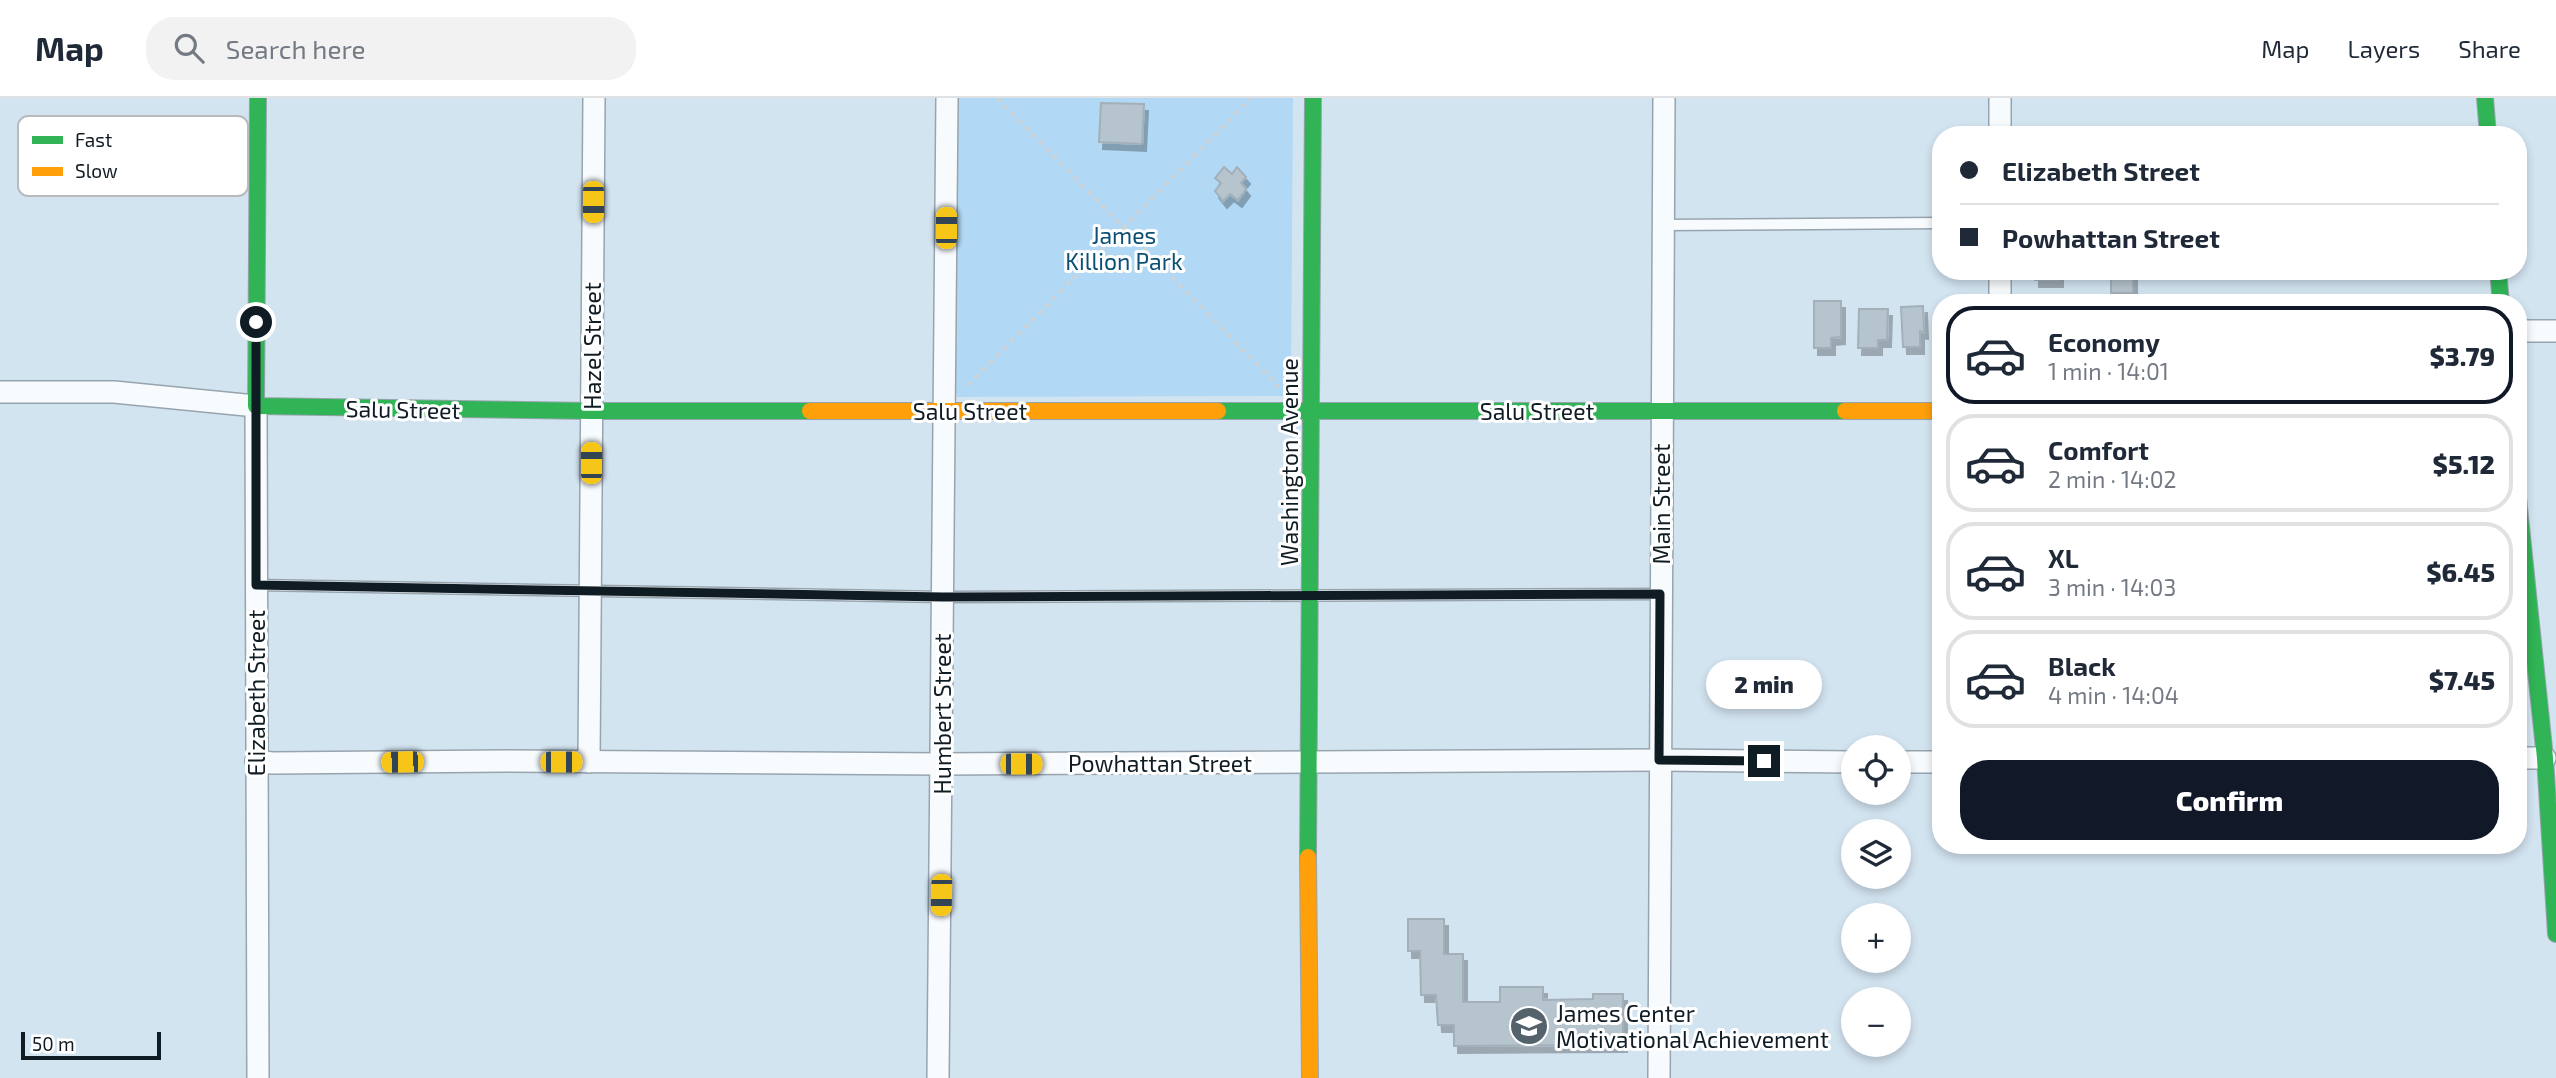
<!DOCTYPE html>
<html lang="en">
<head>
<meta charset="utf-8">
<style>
	body { margin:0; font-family:"Exo 2",sans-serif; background:#f2f2f3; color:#1f2937; height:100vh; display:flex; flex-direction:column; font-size:26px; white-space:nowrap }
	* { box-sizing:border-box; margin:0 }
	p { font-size:23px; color:#747a83 }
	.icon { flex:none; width:38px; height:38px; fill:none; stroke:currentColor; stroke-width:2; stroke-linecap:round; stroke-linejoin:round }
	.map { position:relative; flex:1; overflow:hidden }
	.side { position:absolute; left:1932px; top:196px; width:595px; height:560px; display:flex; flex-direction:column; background:#fff; border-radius:28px; box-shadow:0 4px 10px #0003 }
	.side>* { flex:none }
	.guide { position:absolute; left:1932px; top:28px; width:595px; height:154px; border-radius:28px; box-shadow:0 4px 10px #0003; display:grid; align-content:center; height:154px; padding:0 28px; background:#fff }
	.fabs { position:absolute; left:1841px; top:637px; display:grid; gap:14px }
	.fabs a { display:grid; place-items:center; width:70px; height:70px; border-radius:50%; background:#fff; box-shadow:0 4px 10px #0003; font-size:35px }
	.scale { position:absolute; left:21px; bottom:18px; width:140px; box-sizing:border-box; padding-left:7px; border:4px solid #101c24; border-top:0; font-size:19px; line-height:24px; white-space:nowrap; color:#101c24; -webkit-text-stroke:5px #fff; paint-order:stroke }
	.end { position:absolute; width:32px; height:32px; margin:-16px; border:9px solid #101c24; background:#fff; box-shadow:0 0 0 4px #fff }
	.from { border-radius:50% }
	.bubble { position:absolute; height:49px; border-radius:24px; background:#fff; box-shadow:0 4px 10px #0003; font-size:23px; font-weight:800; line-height:49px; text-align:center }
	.car { position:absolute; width:21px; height:42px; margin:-21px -10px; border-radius:9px; box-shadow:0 0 5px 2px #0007; background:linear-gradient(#f5c518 24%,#345 0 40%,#f5c518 0 76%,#345 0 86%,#f5c518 0) }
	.guide b { display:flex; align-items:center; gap:24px; height:66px; font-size:26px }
	.guide b+b { border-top:2px solid #e0e1e3 }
	.guide i { width:18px; height:18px; background:#1f2937 }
	ul { padding:12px 0 0; list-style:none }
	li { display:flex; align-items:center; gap:21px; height:98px; margin:0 14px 10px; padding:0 14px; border:4px solid #e0e1e3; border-radius:28px }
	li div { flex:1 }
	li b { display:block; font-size:26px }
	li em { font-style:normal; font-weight:800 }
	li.selected { border-color:#111827 }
	li>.icon { width:63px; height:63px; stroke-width:1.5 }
	.button { display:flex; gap:14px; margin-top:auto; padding:14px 28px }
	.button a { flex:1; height:80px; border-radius:28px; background:#111827; color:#fff; font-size:28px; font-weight:800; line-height:80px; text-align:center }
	header { display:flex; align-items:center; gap:42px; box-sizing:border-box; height:98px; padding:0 35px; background:#fff; border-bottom:2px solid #e0e1e3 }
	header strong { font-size:33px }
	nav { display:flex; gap:38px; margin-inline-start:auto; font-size:24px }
	.search { width:490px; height:63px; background:#f2f2f3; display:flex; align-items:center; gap:18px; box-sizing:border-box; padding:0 24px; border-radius:28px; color:#747a83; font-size:26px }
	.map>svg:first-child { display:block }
</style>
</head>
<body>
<header>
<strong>Map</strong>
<div class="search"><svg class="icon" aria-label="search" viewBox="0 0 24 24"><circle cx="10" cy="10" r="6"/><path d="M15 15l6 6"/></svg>Search here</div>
<nav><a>Map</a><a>Layers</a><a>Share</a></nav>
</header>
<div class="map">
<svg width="2556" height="980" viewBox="0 0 2556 980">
	<defs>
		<filter id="shadow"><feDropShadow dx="4" dy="7" stdDeviation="0" flood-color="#0004"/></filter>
	</defs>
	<rect width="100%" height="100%" fill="#d3e4f1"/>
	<path fill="#b1d8f4" d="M 958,0 L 1293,0 L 1291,286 L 1291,294 L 1287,298 L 957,299 L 955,290 Z"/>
	<g fill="#b6c4ce" stroke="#a3b0b9" stroke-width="2" filter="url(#shadow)">
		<path d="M 1101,5 L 1144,6 L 1142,46 L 1099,44 Z"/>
		<path d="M 1224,69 L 1232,76 L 1237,69 L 1246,79 L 1241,85 L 1246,91 L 1238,102 L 1230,96 L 1223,103 L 1215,93 L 1221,85 L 1215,80 Z"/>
		<rect x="2035" y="173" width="24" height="9"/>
		<rect x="2111" y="174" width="22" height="21"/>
		<path d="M 1814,203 L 1841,203 L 1841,239 L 1831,240 L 1831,250 L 1814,250 Z"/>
		<path d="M 1923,208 L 1924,234 L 1920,233 L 1920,249 L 1903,249 L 1901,209 Z"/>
		<path d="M 1859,211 L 1888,211 L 1887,242 L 1878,242 L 1878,250 L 1858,250 Z"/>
		<path d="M 1408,821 L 1444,821 L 1444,856 L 1463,856 L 1463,904 L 1500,904 L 1500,889 L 1543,889 L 1543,902 L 1593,901 L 1593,896 L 1623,896 L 1623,947 L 1454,948 L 1454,927 L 1438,927 L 1436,897 L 1421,897 L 1420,853 L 1408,853 Z"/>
	</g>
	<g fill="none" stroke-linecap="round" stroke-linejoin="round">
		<defs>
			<g id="lane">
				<path d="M 1663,127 L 1941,125"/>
				<path d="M 256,487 L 943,499 L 1660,496"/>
			</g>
			<g id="street">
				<path d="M 2000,37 L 2000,0"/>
				<path d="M 2000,205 L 2000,173"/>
				<path d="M 2518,233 L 2556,233"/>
				<path d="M 0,294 L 114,294 L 256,308 L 258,980"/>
				<path d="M 2518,660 L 2545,660"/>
				<path d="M 256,663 L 272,665 L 505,663 L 942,666 L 1659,662 L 1853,664"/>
				<path d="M 589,664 L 594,0"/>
				<path d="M 1899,664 L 1941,664"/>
				<path d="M 938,980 L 947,0"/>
				<path d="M 1659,980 L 1664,0"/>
			</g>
			<g id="fast">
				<path d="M 258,0 L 256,308 L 591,313 L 810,313"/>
				<path d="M 2485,0 L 2488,37"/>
				<path d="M 2498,173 L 2501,205"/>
				<path d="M 1218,313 L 1845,313"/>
				<path d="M 2518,400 L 2545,660 L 2556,836"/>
				<path d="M 1308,759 L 1313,0"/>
			</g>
			<g id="slow">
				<path d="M 810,313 L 1218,313"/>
				<path d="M 1845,313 L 1941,313"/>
				<path d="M 1308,759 L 1310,980"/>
			</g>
		</defs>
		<use href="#lane" stroke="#97a4ae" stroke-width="13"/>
		<use href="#street" stroke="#97a4ae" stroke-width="24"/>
		<use href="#fast" stroke="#97a4ae" stroke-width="18"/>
		<use href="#slow" stroke="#97a4ae" stroke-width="18"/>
		<g stroke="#cdd3d7" stroke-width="3.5" stroke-dasharray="5 5" stroke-linecap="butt">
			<path d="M 997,0 L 1279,289"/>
			<path d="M 968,287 L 1251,0"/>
		</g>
		<use href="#lane" stroke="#f8fbfd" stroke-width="10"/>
		<use href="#street" stroke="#f8fbfd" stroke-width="21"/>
		<use href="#fast" stroke="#30b455" stroke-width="16"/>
		<use href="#slow" stroke="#ff9f0a" stroke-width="16"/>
	</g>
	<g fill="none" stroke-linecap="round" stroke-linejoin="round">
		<path stroke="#101c24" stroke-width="9" d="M 256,224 L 256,487 L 943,499 L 1660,496 L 1659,662 L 1764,663"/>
	</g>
	<defs>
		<symbol id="school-disc" viewBox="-11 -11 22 22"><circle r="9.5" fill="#54626c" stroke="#fff"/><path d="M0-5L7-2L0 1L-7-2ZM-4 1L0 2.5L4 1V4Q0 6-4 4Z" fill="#fff"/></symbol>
	</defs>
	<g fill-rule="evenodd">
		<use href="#school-disc" x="1507" y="906" width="44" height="44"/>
	</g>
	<g text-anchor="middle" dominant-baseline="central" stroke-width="6" stroke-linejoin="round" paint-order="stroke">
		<g font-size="23" fill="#0b4f75" stroke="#fff">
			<text x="1124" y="137">James<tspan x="1124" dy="26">Killion Park</tspan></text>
		</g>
		<g font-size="23" fill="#101c24" stroke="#fff">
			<text transform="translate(592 248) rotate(-90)">Hazel Street</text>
			<text transform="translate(403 311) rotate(1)">Salu Street</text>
			<text x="970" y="313">Salu Street</text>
			<text x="1537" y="313">Salu Street</text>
			<text transform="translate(1289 364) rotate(-90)">Washington Avenue</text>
			<text transform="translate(1661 406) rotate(-90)">Main Street</text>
			<text transform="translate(256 595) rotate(-90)">Elizabeth Street</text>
			<text transform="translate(942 616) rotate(-90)">Humbert Street</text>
			<text x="1160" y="665">Powhattan Street</text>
		</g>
		<g font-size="23" fill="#101c24" stroke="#fff" text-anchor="start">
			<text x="1556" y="915">James Center<tspan x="1556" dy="26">Motivational Achievement</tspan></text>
		</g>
	</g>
	<rect x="18" y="18" width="230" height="80" rx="10" fill="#fff" stroke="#b7bbbd" stroke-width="2"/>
	<rect x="32" y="38" width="31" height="8" fill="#30b455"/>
	<rect x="32" y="69" width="31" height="9" fill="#ff9f0a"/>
	<g font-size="19" fill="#101c24">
		<text x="75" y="49">Fast</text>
		<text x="75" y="80">Slow</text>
	</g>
</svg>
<div class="fabs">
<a><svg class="icon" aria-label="locate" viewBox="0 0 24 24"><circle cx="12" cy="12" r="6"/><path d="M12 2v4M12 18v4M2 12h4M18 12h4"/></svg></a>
<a><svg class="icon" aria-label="layers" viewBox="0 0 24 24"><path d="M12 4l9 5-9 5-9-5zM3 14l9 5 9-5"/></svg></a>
<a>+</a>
<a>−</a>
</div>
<div class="scale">50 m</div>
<i class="end from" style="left:256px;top:224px"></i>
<i class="end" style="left:1764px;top:663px"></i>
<div class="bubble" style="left:1706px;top:562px;width:116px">2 min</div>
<i class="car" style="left:593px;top:104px;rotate:180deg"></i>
<i class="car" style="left:946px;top:130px;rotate:0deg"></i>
<i class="car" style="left:591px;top:365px;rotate:0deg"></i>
<i class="car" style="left:402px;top:664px;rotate:269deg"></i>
<i class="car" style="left:561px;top:664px;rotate:90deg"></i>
<i class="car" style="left:1021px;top:666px;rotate:90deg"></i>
<i class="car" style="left:941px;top:797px;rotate:181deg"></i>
<div class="guide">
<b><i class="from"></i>Elizabeth Street</b>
<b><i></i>Powhattan Street</b>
</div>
<section class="side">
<ul>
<li class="selected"><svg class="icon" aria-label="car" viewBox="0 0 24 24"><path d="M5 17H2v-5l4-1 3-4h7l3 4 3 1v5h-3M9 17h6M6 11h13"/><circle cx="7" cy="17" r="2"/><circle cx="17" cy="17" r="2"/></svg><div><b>Economy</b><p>1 min · 14:01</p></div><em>$3.79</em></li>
<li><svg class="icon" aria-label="car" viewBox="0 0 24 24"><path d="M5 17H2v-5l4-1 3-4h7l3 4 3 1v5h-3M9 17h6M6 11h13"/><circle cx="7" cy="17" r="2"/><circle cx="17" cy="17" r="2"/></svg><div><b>Comfort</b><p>2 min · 14:02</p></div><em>$5.12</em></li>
<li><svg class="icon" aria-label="car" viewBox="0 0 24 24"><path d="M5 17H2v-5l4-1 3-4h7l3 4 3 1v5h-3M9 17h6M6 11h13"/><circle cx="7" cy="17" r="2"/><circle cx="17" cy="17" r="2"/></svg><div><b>XL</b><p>3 min · 14:03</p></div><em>$6.45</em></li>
<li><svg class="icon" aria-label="car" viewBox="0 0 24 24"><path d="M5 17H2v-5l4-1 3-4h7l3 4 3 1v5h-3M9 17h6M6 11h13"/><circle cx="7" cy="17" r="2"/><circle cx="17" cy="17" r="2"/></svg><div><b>Black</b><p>4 min · 14:04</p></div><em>$7.45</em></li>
</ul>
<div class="button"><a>Confirm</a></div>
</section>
</div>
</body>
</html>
